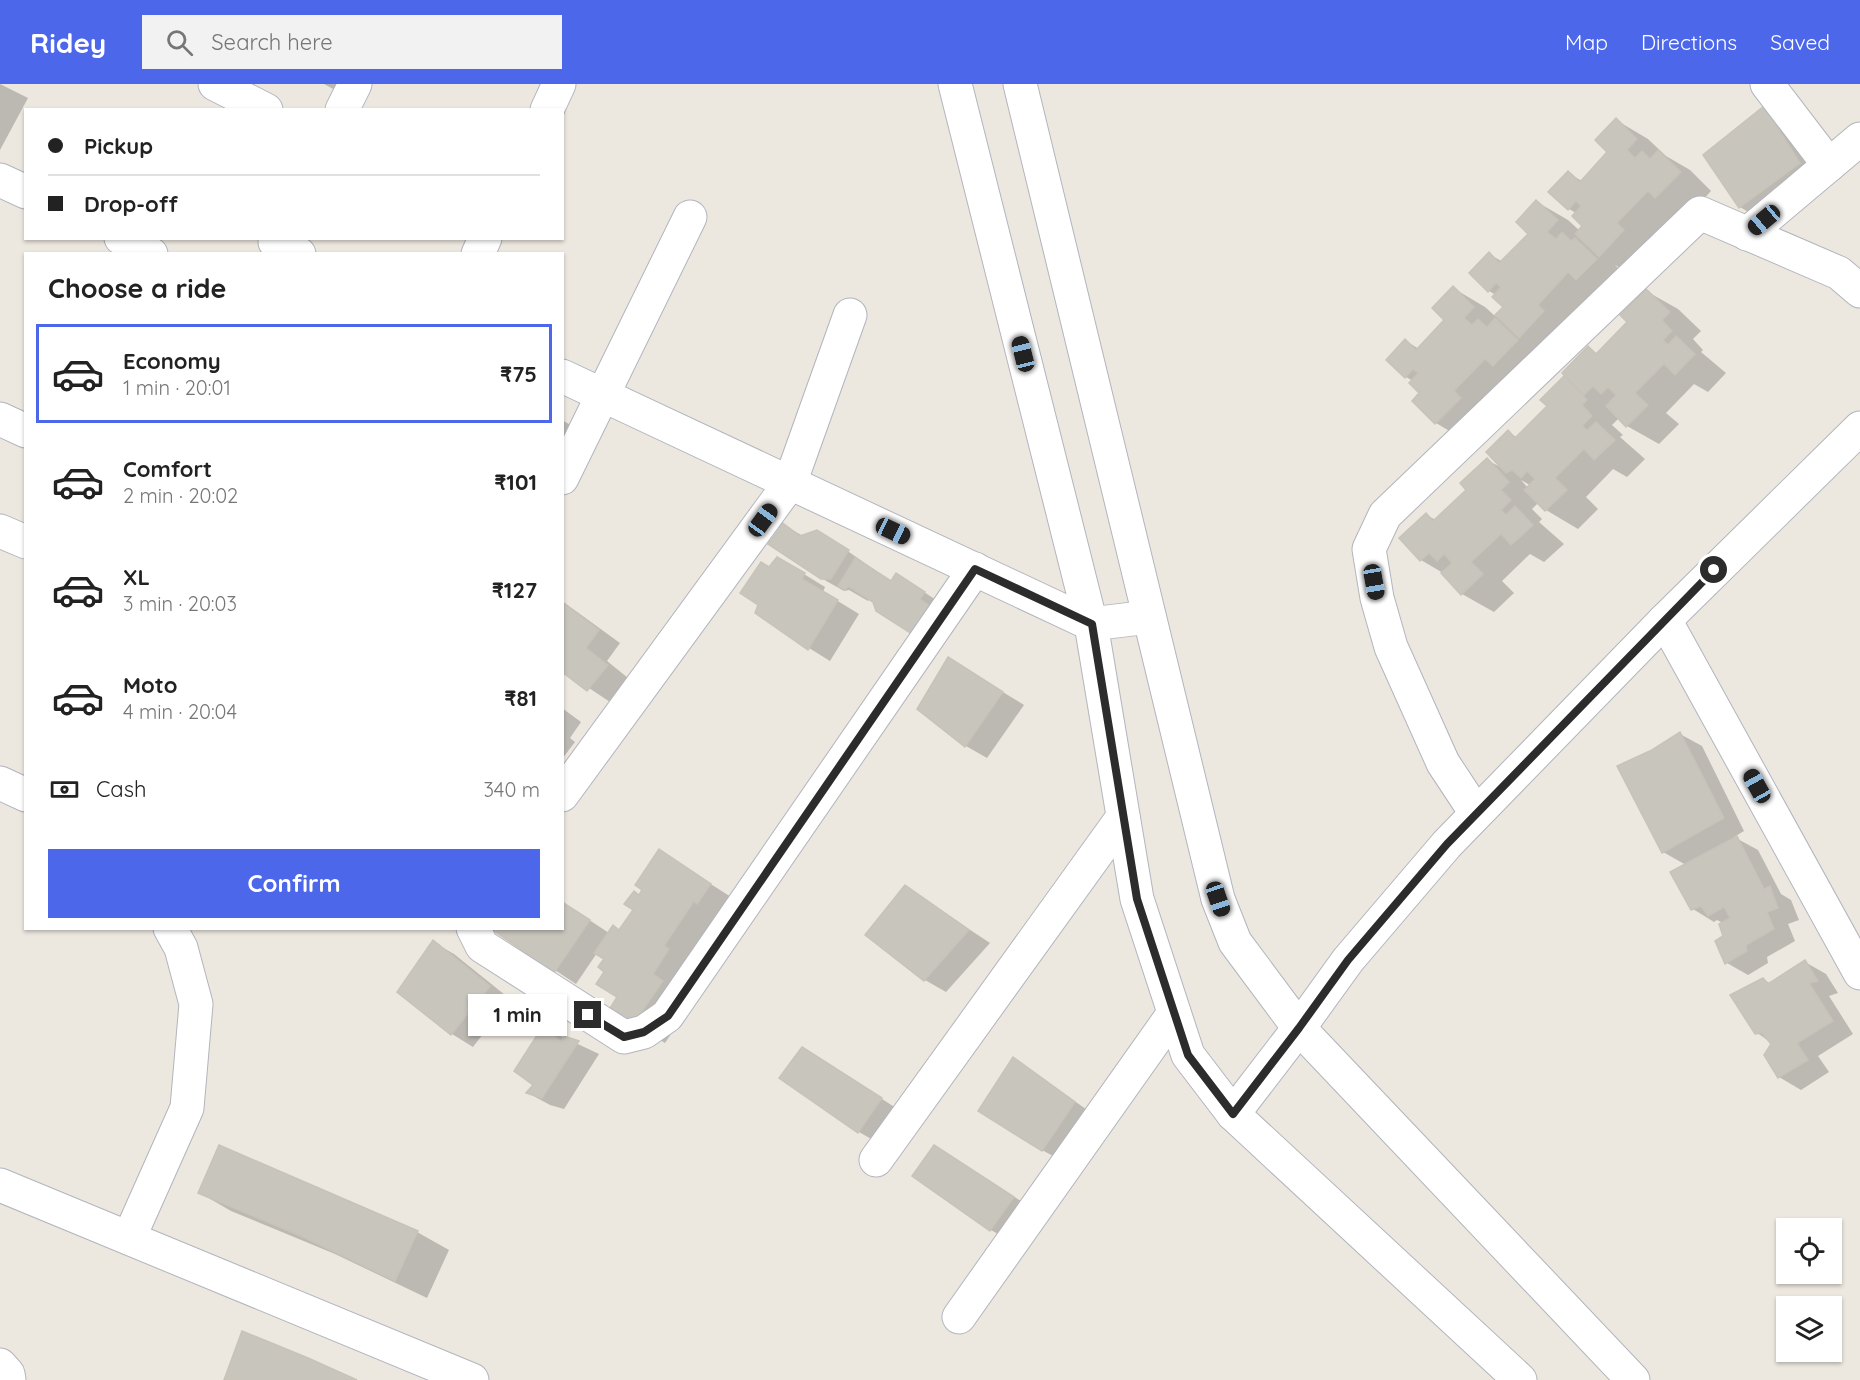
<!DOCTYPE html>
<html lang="en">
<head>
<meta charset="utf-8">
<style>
	body { margin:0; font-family:Quicksand,sans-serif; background:#f2f2f2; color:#222; height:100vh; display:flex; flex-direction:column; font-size:22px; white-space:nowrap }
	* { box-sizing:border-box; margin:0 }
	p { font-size:20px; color:#767676 }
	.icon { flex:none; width:33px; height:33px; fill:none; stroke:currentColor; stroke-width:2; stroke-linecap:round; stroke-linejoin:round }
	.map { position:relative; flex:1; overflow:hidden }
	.side { position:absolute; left:24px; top:168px; width:540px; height:678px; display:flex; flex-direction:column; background:#fff; border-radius:0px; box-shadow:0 2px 4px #0004 }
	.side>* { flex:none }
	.banner { position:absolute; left:24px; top:24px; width:540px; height:132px; border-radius:0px; box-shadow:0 2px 4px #0004; display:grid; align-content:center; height:132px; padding:0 24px; background:#fff }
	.tools { position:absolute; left:1776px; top:1134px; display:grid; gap:12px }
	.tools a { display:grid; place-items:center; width:66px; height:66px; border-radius:0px; background:#fff; box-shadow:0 2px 4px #0004; font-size:30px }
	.end { position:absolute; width:27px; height:27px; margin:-14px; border:8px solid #2c2c2c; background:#fff; box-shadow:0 0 0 3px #fff }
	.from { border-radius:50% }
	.bubble { position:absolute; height:42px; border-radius:0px; background:#fff; box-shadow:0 2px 4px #0004; font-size:20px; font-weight:700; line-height:42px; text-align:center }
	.car { position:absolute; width:18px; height:36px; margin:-18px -9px; border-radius:8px; box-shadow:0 0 4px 2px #0007; background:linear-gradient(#222 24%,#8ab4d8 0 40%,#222 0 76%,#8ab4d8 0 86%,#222 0) }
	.banner b { display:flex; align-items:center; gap:21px; height:57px; font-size:22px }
	.banner b+b { border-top:2px solid #e0e0e0 }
	.banner i { width:15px; height:15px; background:#222 }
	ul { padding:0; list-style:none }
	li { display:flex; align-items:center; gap:18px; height:99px; margin:0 12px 9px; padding:0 12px; border:3px solid transparent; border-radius:0px }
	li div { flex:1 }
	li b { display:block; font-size:22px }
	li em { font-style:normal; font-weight:700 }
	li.on { border-color:#4d67eb }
	li>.icon { width:54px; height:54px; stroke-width:1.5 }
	h2 { padding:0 24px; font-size:27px; line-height:72px }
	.pay { display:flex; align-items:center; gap:15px; height:66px; padding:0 24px; font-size:22px }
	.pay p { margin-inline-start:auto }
	.primary-button { display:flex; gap:12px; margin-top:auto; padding:12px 24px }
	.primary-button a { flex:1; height:69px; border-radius:0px; background:#4d67eb; color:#fff; font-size:24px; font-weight:700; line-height:69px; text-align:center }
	header { display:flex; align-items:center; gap:36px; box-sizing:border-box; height:84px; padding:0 30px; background:#4d67eb; color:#fff }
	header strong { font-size:28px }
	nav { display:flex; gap:33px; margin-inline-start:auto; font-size:21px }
	.search { width:420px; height:54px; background:#f2f2f2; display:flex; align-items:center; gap:15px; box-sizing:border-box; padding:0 21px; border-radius:0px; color:#767676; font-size:22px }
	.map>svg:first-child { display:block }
</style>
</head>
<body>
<header>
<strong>Ridey</strong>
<div class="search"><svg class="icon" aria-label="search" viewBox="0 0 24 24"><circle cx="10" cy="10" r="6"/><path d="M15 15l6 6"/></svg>Search here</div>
<nav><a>Map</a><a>Directions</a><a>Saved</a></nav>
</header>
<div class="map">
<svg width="1860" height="1296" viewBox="0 0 1860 1296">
	<rect width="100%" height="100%" fill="#ece7df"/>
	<g fill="#0003" fill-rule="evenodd">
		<path d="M 0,0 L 28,14 L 0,66 Z"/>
		<path d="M 324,0 L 338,0 L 335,6 Z"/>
		<path d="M 1764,24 L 1785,36 L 1821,92 L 1762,136 L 1740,123 L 1705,72 Z"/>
		<path d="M 1616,36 L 1648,55 L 1666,72 L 1690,86 L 1711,107 L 1688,132 L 1679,126 L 1648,158 L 1631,190 L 1615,181 L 1628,194 L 1468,358 L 1436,339 L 1414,317 L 1422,309 L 1413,297 L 1406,293 L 1406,257 L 1419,265 L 1446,236 L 1453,204 L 1485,223 L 1495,232 L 1505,223 L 1496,211 L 1489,207 L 1489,170 L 1503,178 L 1530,150 L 1537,118 L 1568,136 L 1580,147 L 1584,142 L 1576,129 L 1569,125 L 1568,89 L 1582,97 L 1609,68 Z"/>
		<path d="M 1646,207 L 1678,225 L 1701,247 L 1693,255 L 1703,266 L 1701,268 L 1726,289 L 1708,308 L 1694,300 L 1666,329 L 1679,340 L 1659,360 L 1627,342 L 1619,334 L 1612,341 L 1623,351 L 1620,353 L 1645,375 L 1627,393 L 1613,385 L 1586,413 L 1598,425 L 1578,445 L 1546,426 L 1538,419 L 1532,425 L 1542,435 L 1539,438 L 1564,460 L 1544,478 L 1530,470 L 1502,497 L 1514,509 L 1494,528 L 1462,510 L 1443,489 L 1421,476 L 1426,431 L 1436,436 L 1468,406 L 1487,376 L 1504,385 L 1508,348 L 1518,354 L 1549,322 L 1564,294 L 1574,300 L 1588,264 L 1598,270 L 1629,238 ZM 1521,396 L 1528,400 L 1531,401 L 1528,404 Z"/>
		<path d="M 562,336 L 574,343 L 562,397 Z"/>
		<path d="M 780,439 L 803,452 L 839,461 L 892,498 L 918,504 L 945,522 L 941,529 L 870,514 L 868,517 L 849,506 L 844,507 L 821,494 Z"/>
		<path d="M 770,484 L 799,487 L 825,503 L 823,508 L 859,530 L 830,577 L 809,564 Z"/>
		<path d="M 562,517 L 620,559 L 607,577 L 628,594 L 610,618 L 562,586 Z"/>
		<path d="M 970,588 L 1024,621 L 987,674 L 966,662 Z"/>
		<path d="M 562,624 L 581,638 L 570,654 L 575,658 L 562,675 Z"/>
		<path d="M 1680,650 L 1702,662 L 1744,747 L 1734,753 L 1758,766 L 1781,810 L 1791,816 L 1799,836 L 1788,840 L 1795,857 L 1767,873 L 1768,879 L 1748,891 L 1727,879 L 1723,839 L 1717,836 L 1714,838 L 1693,825 L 1686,781 L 1663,768 L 1652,667 Z"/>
		<path d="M 659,767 L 742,820 L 694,916 L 665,959 L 633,940 L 606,888 L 606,874 L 597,869 L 576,900 L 495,846 L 562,844 L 562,818 L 609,849 L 620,847 L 635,825 Z"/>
		<path d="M 905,803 L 990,859 L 946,908 L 925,896 Z"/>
		<path d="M 433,858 L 454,870 L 510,915 L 473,963 L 452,950 L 399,908 Z"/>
		<path d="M 1805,878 L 1826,890 L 1838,909 L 1829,912 L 1853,950 L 1818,972 L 1829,988 L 1801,1006 L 1779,993 L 1766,971 L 1773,960 L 1756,948 L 1763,895 L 1771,900 Z"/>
		<path d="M 544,944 L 599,970 L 564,1025 L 550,1021 L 528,1009 L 535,1001 Z"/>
		<path d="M 1014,975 L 1096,1032 L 1064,1078 L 1042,1066 Z"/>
		<path d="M 824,977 L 902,1028 L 880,1060 L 859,1048 Z"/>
		<path d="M 956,1076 L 1035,1126 L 1012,1158 L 991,1146 Z"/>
		<path d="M 200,1109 L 417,1148 L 449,1166 L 427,1214 L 335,1170 L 231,1127 Z"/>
	</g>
	<g fill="#c8c5bd" stroke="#c7c3b9" stroke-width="1.5">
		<path d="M 1764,22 L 1800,79 L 1739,124 L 1703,71 Z"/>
		<path d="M 1616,34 L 1637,55 L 1627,66 L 1635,74 L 1642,67 L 1650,75 L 1658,66 L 1681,88 L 1655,114 L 1648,107 L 1617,139 L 1624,146 L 1599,173 L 1575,150 L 1582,142 L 1572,132 L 1581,122 L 1576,117 L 1568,126 L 1548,108 L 1568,87 L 1580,98 L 1607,68 L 1595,56 Z"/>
		<path d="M 1536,116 L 1558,136 L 1547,148 L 1556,155 L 1562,148 L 1571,157 L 1575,154 L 1597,175 L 1576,196 L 1568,188 L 1538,221 L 1544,227 L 1519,254 L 1495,231 L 1503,223 L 1492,213 L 1501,203 L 1496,199 L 1488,208 L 1469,189 L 1489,168 L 1499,179 L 1528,150 L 1516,138 Z"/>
		<path d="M 1453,202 L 1474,223 L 1464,234 L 1472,241 L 1478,235 L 1487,243 L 1495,234 L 1518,256 L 1493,282 L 1485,275 L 1454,307 L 1461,314 L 1435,340 L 1412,317 L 1419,309 L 1409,299 L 1418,289 L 1413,285 L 1405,294 L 1386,276 L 1405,255 L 1416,266 L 1444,236 L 1432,224 Z"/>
		<path d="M 1646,205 L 1670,228 L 1662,236 L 1672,247 L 1663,256 L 1668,261 L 1676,252 L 1695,270 L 1675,291 L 1664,280 L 1635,309 L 1648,321 L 1626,343 L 1606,322 L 1616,311 L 1608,303 L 1601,310 L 1593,302 L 1584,311 L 1562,289 L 1588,262 L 1596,270 L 1627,238 L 1620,231 Z"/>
		<path d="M 1564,292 L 1587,316 L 1582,321 L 1592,332 L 1582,342 L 1587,346 L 1596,338 L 1615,356 L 1594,376 L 1584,365 L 1555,394 L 1567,406 L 1545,427 L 1524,406 L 1535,395 L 1527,387 L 1521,394 L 1512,386 L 1506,389 L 1486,368 L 1508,346 L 1515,354 L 1547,322 L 1540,316 Z"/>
		<path d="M 1487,374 L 1509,398 L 1501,406 L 1511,416 L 1501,426 L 1506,431 L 1515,422 L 1533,441 L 1511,461 L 1501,450 L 1471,478 L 1483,490 L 1461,511 L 1441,489 L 1452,479 L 1444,470 L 1437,477 L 1429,469 L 1420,477 L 1399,454 L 1426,429 L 1433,437 L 1466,406 L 1460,399 Z"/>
		<path d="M 780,437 L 800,452 L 817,446 L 849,466 L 831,495 L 821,495 L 768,460 L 780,444 L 777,441 Z"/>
		<path d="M 777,473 L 805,489 L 802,495 L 838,516 L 808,566 L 755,529 L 758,521 L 740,509 L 761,478 L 769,483 Z"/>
		<path d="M 855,474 L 891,497 L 896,489 L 925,508 L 920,515 L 930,522 L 912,550 L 876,527 L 873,518 L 848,502 L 845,506 L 838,502 Z"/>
		<path d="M 562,518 L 599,546 L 586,564 L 608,581 L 587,607 L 562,588 Z"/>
		<path d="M 948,573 L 1003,608 L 965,663 L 917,625 Z"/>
		<path d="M 1680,648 L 1724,734 L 1662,769 L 1617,682 L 1652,666 Z"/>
		<path d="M 1737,752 L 1764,805 L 1770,802 L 1778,824 L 1767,828 L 1774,845 L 1746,861 L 1747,867 L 1725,880 L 1715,857 L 1723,852 L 1719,840 L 1730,834 L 1724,823 L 1708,832 L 1701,822 L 1691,826 L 1670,788 Z"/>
		<path d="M 659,765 L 711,800 L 697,820 L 694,817 L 664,862 L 669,865 L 653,890 L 663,897 L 632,942 L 609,926 L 617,913 L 596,900 L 604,888 L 598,883 L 604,875 L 594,869 L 613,841 L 619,846 L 633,826 L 624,820 L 634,807 L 639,811 L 642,806 L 635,801 Z"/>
		<path d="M 905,801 L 969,846 L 924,897 L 865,851 Z"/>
		<path d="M 562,818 L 590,836 L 554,889 L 493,846 L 562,844 Z"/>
		<path d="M 433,856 L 490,902 L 451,951 L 397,908 Z"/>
		<path d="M 1805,876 L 1818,897 L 1809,899 L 1833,937 L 1797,959 L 1808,976 L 1778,994 L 1764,971 L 1771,960 L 1762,949 L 1755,950 L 1730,911 L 1763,894 L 1768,900 Z"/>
		<path d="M 543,942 L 561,958 L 564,952 L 579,957 L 542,1014 L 526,1009 L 533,1001 L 514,987 Z"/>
		<path d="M 802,963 L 882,1014 L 858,1049 L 779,994 Z"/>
		<path d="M 1013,973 L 1075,1018 L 1042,1067 L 978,1027 Z"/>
		<path d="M 219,1061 L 418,1147 L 395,1197 L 301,1152 L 198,1109 Z"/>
		<path d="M 934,1061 L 1014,1113 L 990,1147 L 912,1092 Z"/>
		<path d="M 242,1247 L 308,1274 L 357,1296 L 224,1296 Z"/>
	</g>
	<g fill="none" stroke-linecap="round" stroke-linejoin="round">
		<defs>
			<g id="street">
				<path d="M 215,0 L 266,26"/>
				<path d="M 1767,0 L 1829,81"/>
				<path d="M 342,26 L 355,0"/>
				<path d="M 547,26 L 559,0"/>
				<path d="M 0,96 L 26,108"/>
				<path d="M 1747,150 L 1860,55"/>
				<path d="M 121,154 L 151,170"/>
				<path d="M 275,158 L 299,170"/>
				<path d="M 478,170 L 485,154"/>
				<path d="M 562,292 L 1091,540 L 1149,533"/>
				<path d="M 0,335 L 26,347"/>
				<path d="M 562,394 L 690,133"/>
				<path d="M 0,447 L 26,458"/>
				<path d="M 1665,536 L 1860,889"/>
				<path d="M 0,699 L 26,711"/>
				<path d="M 562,711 L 790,399 L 850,231"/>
				<path d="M 1476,729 L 1443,679 L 1391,563 L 1377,514 L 1369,465 L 1385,431 L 1700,129 L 1839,189 L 1860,207"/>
				<path d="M 473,844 L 482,862 L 624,953 L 644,948 L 667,932 L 975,485"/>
				<path d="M 1233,1030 L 1299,944 L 1348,876 L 1447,760 L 1665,536 L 1860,344"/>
				<path d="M 876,1076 L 1123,733"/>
				<path d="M 0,1101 L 472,1296"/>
				<path d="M 129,1154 L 187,1024 L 196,920 L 181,864 L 170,844"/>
				<path d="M 959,1233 L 1174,929"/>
				<path d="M 0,1281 L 8,1290 L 9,1296"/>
			</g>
			<g id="secondary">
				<path d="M 955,0 L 1091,540 L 1137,815 L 1188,971 L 1233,1030 L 1520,1296"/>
				<path d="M 1020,0 L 1218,815 L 1235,858 L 1299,944 L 1633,1296"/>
			</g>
		</defs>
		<use href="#street" stroke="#b3b5be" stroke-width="35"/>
		<use href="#secondary" stroke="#b3b5be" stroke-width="35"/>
		<use href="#street" stroke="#fff" stroke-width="33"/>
		<use href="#secondary" stroke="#fff" stroke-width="33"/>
	</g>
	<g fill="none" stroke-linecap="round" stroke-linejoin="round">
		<path stroke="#2c2c2c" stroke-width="8" d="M 588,931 L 624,953 L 644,948 L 668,932 L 975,485 L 1092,540 L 1137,815 L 1188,971 L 1233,1030 L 1299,944 L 1348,876 L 1447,760 L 1714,486"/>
	</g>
</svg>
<div class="tools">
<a><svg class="icon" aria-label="locate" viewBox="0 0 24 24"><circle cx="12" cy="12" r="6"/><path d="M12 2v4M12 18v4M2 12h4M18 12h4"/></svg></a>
<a><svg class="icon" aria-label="layers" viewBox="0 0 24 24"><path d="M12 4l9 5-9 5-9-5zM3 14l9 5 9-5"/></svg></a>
</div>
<i class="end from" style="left:1714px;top:486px"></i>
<i class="end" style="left:588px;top:931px"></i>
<div class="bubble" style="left:468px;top:910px;width:99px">1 min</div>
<i class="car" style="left:1764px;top:136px;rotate:230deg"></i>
<i class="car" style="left:1023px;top:270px;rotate:346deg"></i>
<i class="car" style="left:763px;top:436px;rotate:36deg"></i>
<i class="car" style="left:893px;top:447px;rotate:115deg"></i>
<i class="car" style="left:1374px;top:498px;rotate:170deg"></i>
<i class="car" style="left:1757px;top:702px;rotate:331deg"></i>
<i class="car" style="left:1218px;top:815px;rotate:161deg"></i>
<div class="banner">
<b><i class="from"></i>Pickup</b>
<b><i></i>Drop-off</b>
</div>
<section class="side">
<h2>Choose a ride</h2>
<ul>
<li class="on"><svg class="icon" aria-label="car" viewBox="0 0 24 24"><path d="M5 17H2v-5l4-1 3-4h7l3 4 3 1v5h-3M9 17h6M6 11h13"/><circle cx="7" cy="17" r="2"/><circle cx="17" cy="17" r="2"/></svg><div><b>Economy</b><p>1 min · 20:01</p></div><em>₹75</em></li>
<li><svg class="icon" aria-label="car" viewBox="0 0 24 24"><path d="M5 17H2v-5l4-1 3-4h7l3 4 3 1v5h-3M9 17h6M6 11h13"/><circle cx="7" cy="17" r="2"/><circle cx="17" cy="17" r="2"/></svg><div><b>Comfort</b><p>2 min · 20:02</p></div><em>₹101</em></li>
<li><svg class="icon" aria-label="car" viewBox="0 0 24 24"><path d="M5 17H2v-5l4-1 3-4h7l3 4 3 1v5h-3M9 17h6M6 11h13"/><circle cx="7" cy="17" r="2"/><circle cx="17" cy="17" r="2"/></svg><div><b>XL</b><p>3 min · 20:03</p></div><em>₹127</em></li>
<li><svg class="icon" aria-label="car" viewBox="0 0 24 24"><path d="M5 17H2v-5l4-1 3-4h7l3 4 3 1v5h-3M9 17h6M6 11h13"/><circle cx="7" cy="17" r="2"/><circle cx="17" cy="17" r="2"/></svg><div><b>Moto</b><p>4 min · 20:04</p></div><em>₹81</em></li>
</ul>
<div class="pay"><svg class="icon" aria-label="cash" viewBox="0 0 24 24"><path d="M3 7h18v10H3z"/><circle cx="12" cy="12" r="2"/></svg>Cash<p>340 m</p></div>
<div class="primary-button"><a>Confirm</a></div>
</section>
</div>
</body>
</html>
